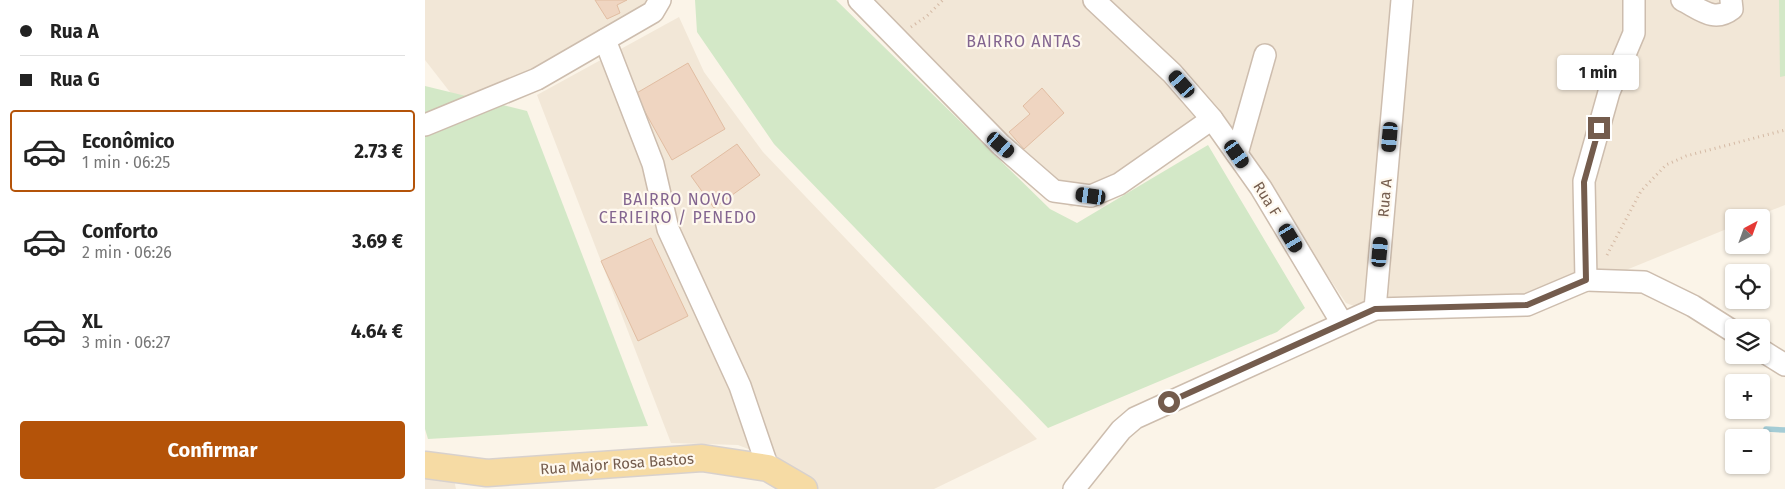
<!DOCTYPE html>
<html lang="pt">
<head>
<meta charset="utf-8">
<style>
	body { margin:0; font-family:"Fira Sans",sans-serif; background:#f2f2f2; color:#222; height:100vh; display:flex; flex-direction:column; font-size:19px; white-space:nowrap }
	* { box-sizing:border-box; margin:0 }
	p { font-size:16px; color:#767676 }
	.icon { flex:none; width:28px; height:28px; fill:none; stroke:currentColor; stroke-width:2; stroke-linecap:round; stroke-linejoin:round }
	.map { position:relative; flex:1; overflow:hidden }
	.details { display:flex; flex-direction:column; background:#fff; width:425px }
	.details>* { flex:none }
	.top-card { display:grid; align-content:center; height:110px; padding:0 20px; background:#fff }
	.needle { width:32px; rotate:41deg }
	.tools { position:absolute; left:1300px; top:209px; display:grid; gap:10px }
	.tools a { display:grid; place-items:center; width:45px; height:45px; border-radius:5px; background:#fff; box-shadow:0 1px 4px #0004; font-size:25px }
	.end { position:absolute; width:22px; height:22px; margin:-11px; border:6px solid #745c4d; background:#fff; box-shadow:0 0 0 2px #fff }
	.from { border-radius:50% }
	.bubble { position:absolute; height:35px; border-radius:5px; background:#fff; box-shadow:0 1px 4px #0004; font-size:16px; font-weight:700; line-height:35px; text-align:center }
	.car { position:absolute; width:15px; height:30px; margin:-15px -8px; border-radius:6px; box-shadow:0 0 4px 1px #0007; background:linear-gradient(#222 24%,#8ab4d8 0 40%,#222 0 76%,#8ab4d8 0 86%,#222 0) }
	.top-card b { display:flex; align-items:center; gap:18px; height:48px; font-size:19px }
	.top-card b+b { border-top:1px solid #e0e0e0 }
	.top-card i { width:12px; height:12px; background:#222 }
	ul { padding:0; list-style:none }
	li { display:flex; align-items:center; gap:15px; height:82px; margin:0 10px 8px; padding:0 10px; border:2px solid transparent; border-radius:5px }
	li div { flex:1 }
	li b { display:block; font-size:19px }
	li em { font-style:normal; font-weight:700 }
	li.current { border-color:#b45309 }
	li>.icon { width:45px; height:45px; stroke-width:1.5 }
	.action { display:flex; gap:10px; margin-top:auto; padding:10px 20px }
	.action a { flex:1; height:58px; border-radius:5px; background:#b45309; color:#fff; font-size:20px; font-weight:700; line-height:58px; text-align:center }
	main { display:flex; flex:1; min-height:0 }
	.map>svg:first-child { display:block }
</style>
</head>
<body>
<main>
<section class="details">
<div class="top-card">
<b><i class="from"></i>Rua A</b>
<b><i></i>Rua G</b>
</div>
<ul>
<li class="current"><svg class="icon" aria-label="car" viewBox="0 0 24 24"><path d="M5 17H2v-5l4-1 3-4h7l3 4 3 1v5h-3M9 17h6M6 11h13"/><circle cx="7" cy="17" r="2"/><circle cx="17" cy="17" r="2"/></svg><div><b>Econômico</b><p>1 min · 06:25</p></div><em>2.73 €</em></li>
<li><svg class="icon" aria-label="car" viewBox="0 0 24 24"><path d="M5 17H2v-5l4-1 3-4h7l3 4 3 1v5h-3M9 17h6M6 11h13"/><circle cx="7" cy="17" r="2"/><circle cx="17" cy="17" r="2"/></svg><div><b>Conforto</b><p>2 min · 06:26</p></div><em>3.69 €</em></li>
<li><svg class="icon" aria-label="car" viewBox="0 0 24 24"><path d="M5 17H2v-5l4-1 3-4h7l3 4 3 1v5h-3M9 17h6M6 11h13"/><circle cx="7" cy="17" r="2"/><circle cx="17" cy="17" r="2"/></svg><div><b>XL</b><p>3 min · 06:27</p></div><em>4.64 €</em></li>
</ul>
<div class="action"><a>Confirmar</a></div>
</section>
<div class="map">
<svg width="1360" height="489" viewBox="0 0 1360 489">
	<rect width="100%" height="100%" fill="#fbf4e8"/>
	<g fill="#f2e7d7">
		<path d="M 0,0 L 229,0 L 149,50 L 35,105 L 0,60 Z"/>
		<path d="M 424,0 L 658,0 L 765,101 L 785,134 L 681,199 L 646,207 L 612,186 L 512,89 Z"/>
		<path d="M 680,0 L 1360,0 L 1360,205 L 1329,217 L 1309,218 L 1309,226 L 1179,279 L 1110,313 L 966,320 L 921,303 L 806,132 Z"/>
		<path d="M 254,17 L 279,72 L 338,152 L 612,439 L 509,489 L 392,489 L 363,464 L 313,445 L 246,443 L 112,95 Z"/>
		<path d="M 0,454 L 29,480 L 31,489 L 0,489 Z"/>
	</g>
	<g fill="#d3e8c7">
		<path d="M 270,0 L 411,0 L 625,209 L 652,223 L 783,145 L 880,308 L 852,332 L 623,428 L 349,144 L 272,32 Z"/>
		<path d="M 1354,0 L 1360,0 L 1360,76 L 1355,77 Z"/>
		<path d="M 0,86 L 102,111 L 223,426 L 3,439 L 0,429 Z"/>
	</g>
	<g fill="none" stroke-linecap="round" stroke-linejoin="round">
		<path stroke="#a4ccd5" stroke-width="5.5" d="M 1341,429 L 1360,430"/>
	</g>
	<g fill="#efd5c1" stroke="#e1bda2">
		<path d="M 170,0 L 202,0 L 192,5 L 195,13 L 182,19 Z"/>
		<path d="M 263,63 L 300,129 L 247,160 L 210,94 Z"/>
		<path d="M 617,88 L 639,113 L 599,149 L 584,132 L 605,114 L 598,106 Z"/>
		<path d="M 312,144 L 335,175 L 289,208 L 266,176 Z"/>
		<path d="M 226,238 L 263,316 L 213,341 L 176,261 Z"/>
	</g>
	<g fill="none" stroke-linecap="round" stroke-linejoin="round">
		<defs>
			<g id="minor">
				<path d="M 434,0 L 576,145 L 629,191 L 666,196 L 694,184 L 787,119"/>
				<path d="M 669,0 L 747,73 L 787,119 L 836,188 L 917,323"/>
				<path d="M 1257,0 C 1275,9 1289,23 1307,9 L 1306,0"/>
				<path d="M 180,40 L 228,164 L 243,229 L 315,386 L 343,468"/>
				<path d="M 0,125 L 112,79 L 228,12 L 235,0"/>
				<path d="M 812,154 L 840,55"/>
				<path d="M 1161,280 L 1219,282 L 1268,306 L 1309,332"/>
				<path d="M 950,309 L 1102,305 L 1161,280 L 1159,181 L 1184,92 L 1209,33 L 1209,0"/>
				<path d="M 1336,350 L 1360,365"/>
				<path d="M 649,489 L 696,430 L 710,418 L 950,309 L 977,0"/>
			</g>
			<path id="major" d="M 0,465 L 62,473 L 277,458 L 343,468 L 379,489"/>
		</defs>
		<use href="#minor" stroke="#cdbdae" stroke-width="24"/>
		<use href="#major" stroke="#d8d1cd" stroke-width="29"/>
		<g stroke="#d4b9a4" stroke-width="3" stroke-dasharray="1 4" stroke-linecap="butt">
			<path d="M 486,27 L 502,16 L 518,0"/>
			<path d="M 1182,255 L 1216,191 L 1241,165 L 1261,156 L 1360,130"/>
		</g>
		<use href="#minor" stroke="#fff" stroke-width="21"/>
		<use href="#major" stroke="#f6dba4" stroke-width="26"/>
	</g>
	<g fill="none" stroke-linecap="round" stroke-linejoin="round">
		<path stroke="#745c4d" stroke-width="6" d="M 744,402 L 950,309 L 1102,305 L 1161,280 L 1159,182 L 1174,128"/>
	</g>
	<g text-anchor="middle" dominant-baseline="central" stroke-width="4.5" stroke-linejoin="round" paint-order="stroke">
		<g font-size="15" fill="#745c4d" stroke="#fef8ee">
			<text transform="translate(960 198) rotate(-85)">Rua A</text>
			<text transform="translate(842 199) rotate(58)">Rua F</text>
			<text transform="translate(192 464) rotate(-4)">Rua Major Rosa Bastos</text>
		</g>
		<g font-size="16" letter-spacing="1" fill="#836590" stroke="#fef8ee">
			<text x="599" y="41">BAIRRO ANTAS</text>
			<text x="253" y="199">BAIRRO NOVO<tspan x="253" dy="18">CERIEIRO / PENEDO</tspan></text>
		</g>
	</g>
</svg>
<div class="tools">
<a><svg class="needle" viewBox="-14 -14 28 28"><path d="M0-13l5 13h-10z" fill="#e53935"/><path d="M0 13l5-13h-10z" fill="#767676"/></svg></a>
<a><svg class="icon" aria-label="locate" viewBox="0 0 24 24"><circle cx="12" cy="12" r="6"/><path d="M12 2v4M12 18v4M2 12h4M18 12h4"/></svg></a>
<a><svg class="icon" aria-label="layers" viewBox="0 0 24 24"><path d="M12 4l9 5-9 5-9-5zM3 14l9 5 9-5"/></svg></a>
<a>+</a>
<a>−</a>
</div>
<i class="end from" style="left:744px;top:402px"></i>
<i class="end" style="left:1174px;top:128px"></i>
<div class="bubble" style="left:1132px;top:55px;width:82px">1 min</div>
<i class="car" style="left:757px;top:84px;rotate:319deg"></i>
<i class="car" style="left:965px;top:137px;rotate:185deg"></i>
<i class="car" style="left:576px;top:145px;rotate:131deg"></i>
<i class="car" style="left:812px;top:154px;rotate:145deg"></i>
<i class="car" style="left:666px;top:196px;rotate:278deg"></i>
<i class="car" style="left:866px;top:238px;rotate:149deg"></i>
<i class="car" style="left:955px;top:252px;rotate:5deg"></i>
</div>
</main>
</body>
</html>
